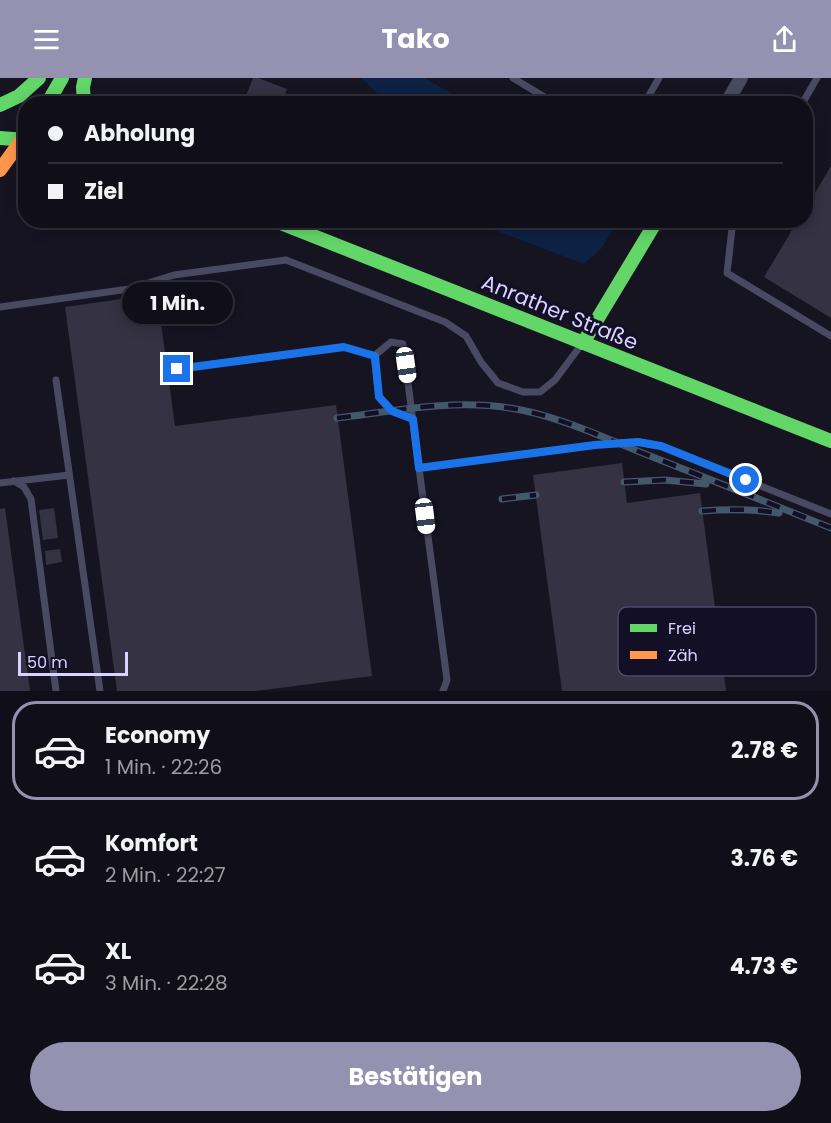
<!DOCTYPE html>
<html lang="de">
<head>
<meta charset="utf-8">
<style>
	body { margin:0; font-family:Poppins,sans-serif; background:#1e1d26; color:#f1f3f6; height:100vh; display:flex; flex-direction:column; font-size:22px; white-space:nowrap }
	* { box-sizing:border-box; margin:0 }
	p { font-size:20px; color:#9c9ca2 }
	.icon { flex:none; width:33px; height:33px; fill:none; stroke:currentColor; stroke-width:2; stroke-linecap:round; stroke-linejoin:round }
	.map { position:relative; height:613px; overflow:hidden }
	.side { display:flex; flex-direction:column; background:#100f19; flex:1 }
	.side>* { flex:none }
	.guide { position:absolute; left:18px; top:18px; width:795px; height:132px; border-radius:24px; box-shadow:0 3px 15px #0003,0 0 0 2px #302f38; display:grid; align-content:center; height:132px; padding:0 30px; background:#100f19 }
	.scale { position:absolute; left:18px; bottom:15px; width:110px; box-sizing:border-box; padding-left:6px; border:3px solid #d9d4ff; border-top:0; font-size:16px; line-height:21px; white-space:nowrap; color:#d9d4ff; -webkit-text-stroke:4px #130f26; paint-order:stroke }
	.end { position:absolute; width:27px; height:27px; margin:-14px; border:8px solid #1a73e8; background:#fff; box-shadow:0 0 0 3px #fff }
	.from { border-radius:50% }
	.bubble { position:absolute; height:42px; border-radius:21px; background:#100f19; box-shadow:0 3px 15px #0003,0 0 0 2px #302f38; font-size:20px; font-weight:700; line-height:42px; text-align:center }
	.car { position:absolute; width:18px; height:36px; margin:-18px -9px; border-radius:8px; box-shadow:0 0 4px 2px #0007; background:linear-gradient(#fff 24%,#345 0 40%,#fff 0 76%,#345 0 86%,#fff 0) }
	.guide b { display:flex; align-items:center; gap:21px; height:57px; font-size:22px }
	.guide b+b { border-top:2px solid #302f38 }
	.guide i { width:15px; height:15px; background:#f1f3f6 }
	ul { padding:10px 0 0; list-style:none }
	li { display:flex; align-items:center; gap:18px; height:99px; margin:0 12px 9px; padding:0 18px; border:3px solid transparent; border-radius:24px }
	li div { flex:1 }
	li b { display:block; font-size:22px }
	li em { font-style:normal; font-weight:700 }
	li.on { border-color:#9591b1 }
	li>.icon { width:54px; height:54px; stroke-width:1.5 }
	.action { display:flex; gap:12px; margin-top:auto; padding:12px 30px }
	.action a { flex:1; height:69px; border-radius:36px; background:#9591b1; color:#fff; font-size:24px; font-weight:700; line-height:69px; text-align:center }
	header { display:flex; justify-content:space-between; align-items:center; height:78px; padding:0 30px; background:#9591b1; color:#fff; font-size:27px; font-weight:700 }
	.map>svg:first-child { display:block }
</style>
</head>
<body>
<header><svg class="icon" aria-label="menu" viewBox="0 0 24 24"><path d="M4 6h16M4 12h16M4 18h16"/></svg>Tako<svg class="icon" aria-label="share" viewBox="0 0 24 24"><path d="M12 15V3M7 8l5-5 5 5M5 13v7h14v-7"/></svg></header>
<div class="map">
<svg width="831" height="613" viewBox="0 0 831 613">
	<rect width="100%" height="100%" fill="#161421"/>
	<g fill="#0d2144">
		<path d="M 361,0 L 425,0 L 468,25 L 381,25 L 378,16 Z"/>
		<path d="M 470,143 L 618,143 L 601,171 L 584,186 Z"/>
	</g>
	<g fill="#343243">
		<path d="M 253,0 L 258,0 L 287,11 L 282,26 L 252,26 L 244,23 Z"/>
		<path d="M 831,88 L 831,240 L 764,199 L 798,142 L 806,142 L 806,130 Z"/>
		<path d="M 157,216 L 175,348 L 336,327 L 372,598 L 256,613 L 117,613 L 65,229 Z"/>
		<path d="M 622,385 L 627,425 L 700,415 L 726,613 L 562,613 L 533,397 Z"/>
		<path d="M 5,430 L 30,613 L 0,613 L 0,431 Z"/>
		<path d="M 54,430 L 58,460 L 43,462 L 39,432 Z"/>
		<path d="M 60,471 L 62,484 L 46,487 L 45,473 Z"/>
	</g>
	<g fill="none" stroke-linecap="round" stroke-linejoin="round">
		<g stroke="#4a4962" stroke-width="7">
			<path d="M 513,0 L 556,26"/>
			<path d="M 644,26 L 659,0"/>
			<path d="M 802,26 L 817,0"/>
			<path d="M 733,142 L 727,195 L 831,258"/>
			<path d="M 0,229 L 129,211 L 174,197 L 286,182 L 445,244 L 466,258 L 481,284 L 498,305 L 523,314 L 540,314 L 555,302 L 581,267"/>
			<path d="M 374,278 L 379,319 L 391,333 L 413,341"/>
			<path d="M 177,291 L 344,269 L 374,278 L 391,264 L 403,266 L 419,390"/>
			<path d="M 56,302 L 100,613"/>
			<path d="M 14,403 L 24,409 L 31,421 L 56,613"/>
			<path d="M 0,405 L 69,397"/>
			<path d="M 443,613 L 447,602 L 419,390 L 595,367 L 637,364 L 661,368 L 831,436"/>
		</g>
		<path stroke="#4a4962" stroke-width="14" d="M 726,26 L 741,0"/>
		<g stroke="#63d668" stroke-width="14">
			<path d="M 47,26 L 62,0"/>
			<path d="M 84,26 L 83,9 L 85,0"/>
			<path d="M 0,27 L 19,18 L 39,0"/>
			<path d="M 0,60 L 26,62"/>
			<path d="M 273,142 L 831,363"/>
			<path d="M 583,265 L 657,142"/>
		</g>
		<path stroke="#ff974d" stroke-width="14" d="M 0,92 L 26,56"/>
		<defs>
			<g id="rail">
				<path d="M 337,340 C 394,333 452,321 510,330 C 555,337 598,357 640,374 C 704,399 767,424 831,450"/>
				<path d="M 624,404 L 665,402 L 706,406"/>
				<path d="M 502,421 L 536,417"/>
				<path d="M 702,433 C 728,431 753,431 779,435"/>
			</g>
		</defs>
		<use href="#rail" stroke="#43596b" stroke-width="7"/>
		<use href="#rail" stroke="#130f26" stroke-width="4.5" stroke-dasharray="14" stroke-linecap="butt"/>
	</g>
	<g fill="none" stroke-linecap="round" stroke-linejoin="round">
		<path stroke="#1a73e8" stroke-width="8" d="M 177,291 L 344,269 L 375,278 L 379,319 L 392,333 L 413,341 L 419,390 L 595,367 L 638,364 L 661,368 L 746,402"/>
	</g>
	<g text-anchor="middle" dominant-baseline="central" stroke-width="6" stroke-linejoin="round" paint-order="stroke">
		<g font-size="21" fill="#d9d4ff" stroke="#130f26">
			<text transform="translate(560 234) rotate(22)">Anrather Straße</text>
		</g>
	</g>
	<rect x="618" y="529" width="198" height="69" rx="9" fill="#130f26" stroke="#4e4a67" stroke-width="1.5"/>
	<rect x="630" y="546" width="27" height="8" fill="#63d668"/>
	<rect x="630" y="573" width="27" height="8" fill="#ff974d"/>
	<g font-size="16" fill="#d9d4ff">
		<text x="668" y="556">Frei</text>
		<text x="668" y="583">Zäh</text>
	</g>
</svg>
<div class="scale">50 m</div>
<i class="end from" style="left:746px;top:402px"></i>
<i class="end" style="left:177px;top:291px"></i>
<div class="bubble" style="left:122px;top:204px;width:111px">1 Min.</div>
<i class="car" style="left:406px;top:287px;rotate:172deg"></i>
<i class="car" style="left:425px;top:438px;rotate:173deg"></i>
<div class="guide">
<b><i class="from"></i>Abholung</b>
<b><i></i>Ziel</b>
</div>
</div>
<section class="side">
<ul>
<li class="on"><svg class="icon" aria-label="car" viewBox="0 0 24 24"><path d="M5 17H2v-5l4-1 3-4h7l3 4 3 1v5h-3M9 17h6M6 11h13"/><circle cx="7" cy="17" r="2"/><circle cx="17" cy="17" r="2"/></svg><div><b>Economy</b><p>1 Min. · 22:26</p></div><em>2.78 €</em></li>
<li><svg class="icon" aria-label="car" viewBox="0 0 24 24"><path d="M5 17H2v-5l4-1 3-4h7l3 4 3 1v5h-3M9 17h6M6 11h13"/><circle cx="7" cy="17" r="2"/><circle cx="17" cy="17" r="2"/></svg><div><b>Komfort</b><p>2 Min. · 22:27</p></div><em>3.76 €</em></li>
<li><svg class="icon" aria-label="car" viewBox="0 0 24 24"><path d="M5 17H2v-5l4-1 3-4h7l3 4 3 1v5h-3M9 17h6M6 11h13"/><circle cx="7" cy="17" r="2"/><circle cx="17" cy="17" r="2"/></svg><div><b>XL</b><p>3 Min. · 22:28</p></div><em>4.73 €</em></li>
</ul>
<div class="action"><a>Bestätigen</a></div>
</section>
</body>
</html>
